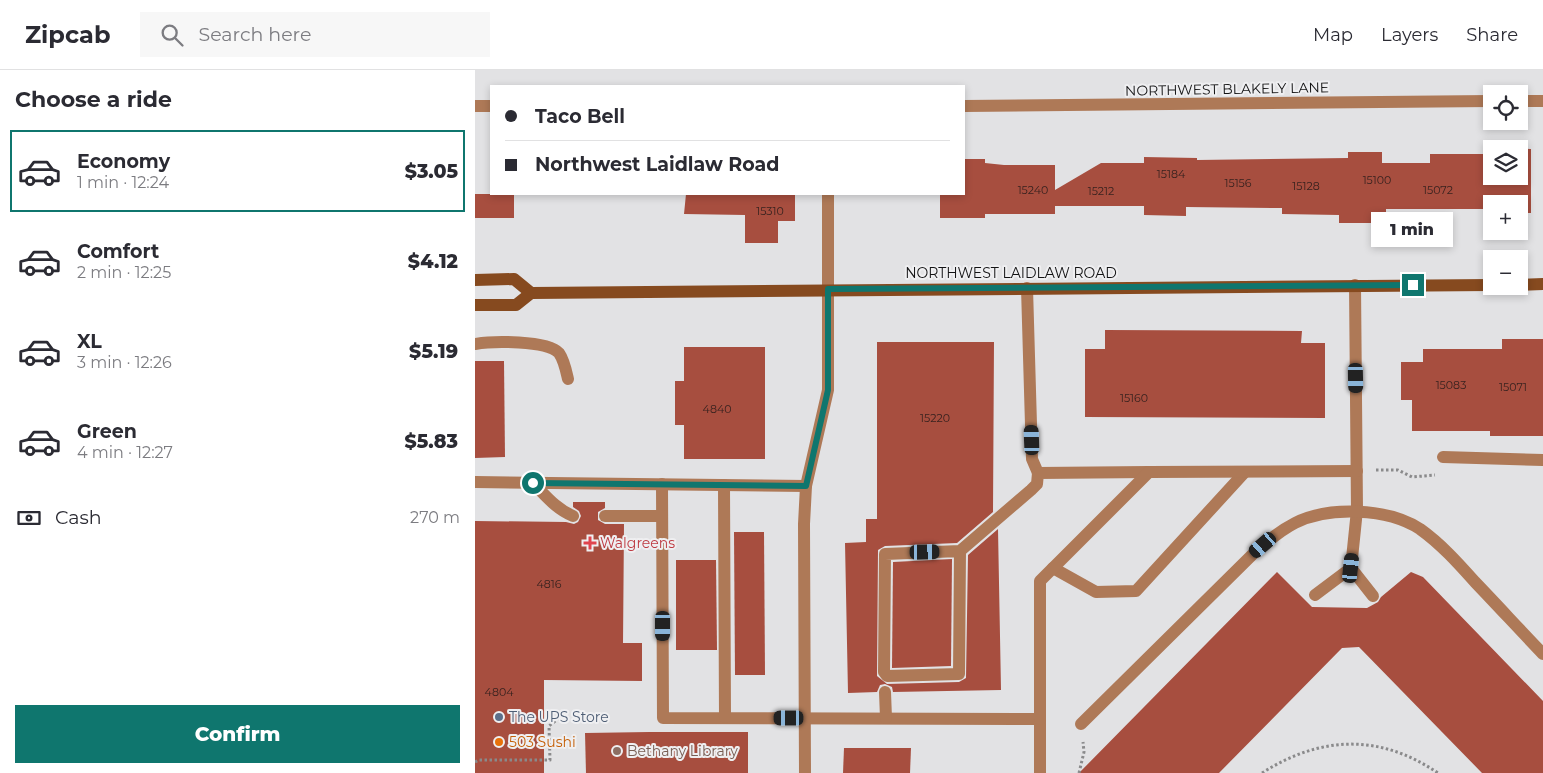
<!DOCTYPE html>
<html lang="en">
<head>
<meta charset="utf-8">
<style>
	body { margin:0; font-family:Montserrat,sans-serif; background:#f7f7f7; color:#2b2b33; height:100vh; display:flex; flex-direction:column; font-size:19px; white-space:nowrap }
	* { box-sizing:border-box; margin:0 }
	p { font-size:16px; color:#7c7c81 }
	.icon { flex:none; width:28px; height:28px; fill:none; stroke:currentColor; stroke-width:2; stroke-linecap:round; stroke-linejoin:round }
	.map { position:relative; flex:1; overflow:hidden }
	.sheet { display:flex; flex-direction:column; background:#fff; width:475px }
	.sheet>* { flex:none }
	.top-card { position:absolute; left:15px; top:15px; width:475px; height:110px; border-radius:0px; box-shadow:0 2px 8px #0003; display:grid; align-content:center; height:110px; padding:0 15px; background:#fff }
	.fabs { position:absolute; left:1008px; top:15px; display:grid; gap:10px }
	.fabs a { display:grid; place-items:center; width:45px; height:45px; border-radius:0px; background:#fff; box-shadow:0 2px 8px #0003; font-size:25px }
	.end { position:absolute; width:22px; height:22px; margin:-11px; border:6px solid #0f766e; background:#fff; box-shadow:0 0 0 2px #fff }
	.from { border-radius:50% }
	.bubble { position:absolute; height:35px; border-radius:0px; background:#fff; box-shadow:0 2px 8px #0003; font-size:16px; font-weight:800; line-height:35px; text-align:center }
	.car { position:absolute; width:15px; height:30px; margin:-15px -8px; border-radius:6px; box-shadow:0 0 4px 1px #0007; background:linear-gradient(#222 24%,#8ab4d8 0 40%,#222 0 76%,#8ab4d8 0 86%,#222 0) }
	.top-card b { display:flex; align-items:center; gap:18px; height:48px; font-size:19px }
	.top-card b+b { border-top:1px solid #e1e1e2 }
	.top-card i { width:12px; height:12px; background:#2b2b33 }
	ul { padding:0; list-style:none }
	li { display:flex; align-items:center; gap:15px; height:82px; margin:0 10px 8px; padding:0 5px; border:2px solid transparent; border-radius:0px }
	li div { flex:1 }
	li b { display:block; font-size:19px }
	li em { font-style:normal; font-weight:800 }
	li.on { border-color:#0f766e }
	li>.icon { width:45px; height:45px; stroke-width:1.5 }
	h2 { padding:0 15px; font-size:22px; line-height:60px }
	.pay { display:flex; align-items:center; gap:12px; height:55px; padding:0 15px; font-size:19px }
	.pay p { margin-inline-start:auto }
	.button { display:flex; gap:10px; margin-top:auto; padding:10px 15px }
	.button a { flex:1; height:58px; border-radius:0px; background:#0f766e; color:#fff; font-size:20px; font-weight:800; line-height:58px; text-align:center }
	header { display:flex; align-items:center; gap:30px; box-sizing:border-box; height:70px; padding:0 25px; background:#fff; border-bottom:1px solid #e1e1e2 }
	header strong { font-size:24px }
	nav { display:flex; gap:28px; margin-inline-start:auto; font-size:18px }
	.search { width:350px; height:45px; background:#f7f7f7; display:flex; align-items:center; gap:12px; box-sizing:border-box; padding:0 18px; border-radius:0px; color:#7c7c81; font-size:19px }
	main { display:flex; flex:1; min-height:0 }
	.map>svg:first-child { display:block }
</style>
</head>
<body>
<header>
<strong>Zipcab</strong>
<div class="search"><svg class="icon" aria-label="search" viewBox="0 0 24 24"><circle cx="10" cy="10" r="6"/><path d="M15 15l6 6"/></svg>Search here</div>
<nav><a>Map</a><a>Layers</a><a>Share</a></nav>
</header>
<main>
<section class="sheet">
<h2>Choose a ride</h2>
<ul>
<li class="on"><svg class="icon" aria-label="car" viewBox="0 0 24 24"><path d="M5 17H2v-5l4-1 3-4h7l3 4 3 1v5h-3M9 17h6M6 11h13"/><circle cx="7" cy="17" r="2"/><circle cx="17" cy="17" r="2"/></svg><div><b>Economy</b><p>1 min · 12:24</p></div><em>$3.05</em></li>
<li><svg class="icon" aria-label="car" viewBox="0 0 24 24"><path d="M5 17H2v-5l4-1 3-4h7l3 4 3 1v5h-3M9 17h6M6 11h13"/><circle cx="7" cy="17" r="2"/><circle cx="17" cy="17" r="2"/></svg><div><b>Comfort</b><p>2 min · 12:25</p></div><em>$4.12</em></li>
<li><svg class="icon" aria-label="car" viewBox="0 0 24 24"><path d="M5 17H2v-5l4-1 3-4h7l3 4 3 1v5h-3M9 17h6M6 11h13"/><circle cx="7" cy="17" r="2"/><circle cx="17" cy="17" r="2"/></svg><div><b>XL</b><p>3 min · 12:26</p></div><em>$5.19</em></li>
<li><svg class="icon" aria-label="car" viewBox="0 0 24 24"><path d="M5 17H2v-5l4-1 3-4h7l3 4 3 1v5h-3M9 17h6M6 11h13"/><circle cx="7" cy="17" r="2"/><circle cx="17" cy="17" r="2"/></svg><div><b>Green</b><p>4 min · 12:27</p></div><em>$5.83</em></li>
</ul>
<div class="pay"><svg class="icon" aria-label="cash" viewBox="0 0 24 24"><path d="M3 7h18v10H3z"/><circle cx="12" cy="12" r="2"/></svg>Cash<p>270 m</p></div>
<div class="button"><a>Confirm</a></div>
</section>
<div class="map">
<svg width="1068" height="703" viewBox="0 0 1068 703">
	<rect width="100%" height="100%" fill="#e2e2e4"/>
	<g fill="#a74e3f" fill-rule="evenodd">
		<path d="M 1016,78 L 1056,79 L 1056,143 L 1044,143 L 1044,134 L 1016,134 L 1016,143 L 1016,139 L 911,139 L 911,153 L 864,153 L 864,145 L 807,144 L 807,138 L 711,137 L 711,146 L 669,145 L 669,136 L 580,136 L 580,144 L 510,144 L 510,148 L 465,148 L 465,124 L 489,124 L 489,89 L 510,89 L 510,93 L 529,95 L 580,95 L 580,120 L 626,93 L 669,93 L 669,87 L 722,88 L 722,90 L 873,88 L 873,82 L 907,82 L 907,93 L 955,93 L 955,84 L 1016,84 ZM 1016,79 L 1044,79 L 1044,106 L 1016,106 Z"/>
		<rect x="0" y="124" width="39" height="24"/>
		<path d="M 211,124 L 320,124 L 320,151 L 303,151 L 303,173 L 270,173 L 270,145 L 209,144 Z"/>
		<path d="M 630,260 L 827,261 L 826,273 L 850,273 L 850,348 L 610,347 L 610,279 L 630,279 Z"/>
		<path d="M 1027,269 L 1068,269 L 1068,366 L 1015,366 L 1015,361 L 937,361 L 937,330 L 926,330 L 926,292 L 948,292 L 948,279 L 1027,279 Z"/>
		<path d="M 402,272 L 519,272 L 518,442 L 482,473 L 410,476 L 403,480 L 402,606 L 412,614 L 484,612 L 491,608 L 493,485 L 523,459 L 526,620 L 418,622 L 417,617 L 410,614 L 405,615 L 402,622 L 373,623 L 370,473 L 391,472 L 391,449 L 402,449 Z"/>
		<path d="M 209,277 L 290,277 L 290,389 L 209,389 L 209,355 L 200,355 L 200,311 L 209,311 Z"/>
		<path d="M 0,291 L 29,291 L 30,387 L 0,388 Z"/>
		<path d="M 98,432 L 130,432 L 130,438 L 123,442 L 123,450 L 130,454 L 149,454 L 148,573 L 167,573 L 167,611 L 69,610 L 69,703 L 0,703 L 0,451 L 91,452 L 99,454 L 103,452 L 106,446 L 104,441 L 98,437 Z"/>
		<path d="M 259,462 L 289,462 L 290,605 L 260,605 Z"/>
		<path d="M 477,489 L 476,596 L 417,598 L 418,492 Z"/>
		<path d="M 201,490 L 241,490 L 242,580 L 201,580 Z"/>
		<path d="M 802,502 L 837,537 L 892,538 L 903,532 L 906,527 L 936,502 L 948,507 L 1068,631 L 1068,703 L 1007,703 L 884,577 L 867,578 L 744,703 L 604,703 Z"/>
		<path d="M 174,662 L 273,662 L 273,703 L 111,703 L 110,663 Z"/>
		<path d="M 369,678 L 436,678 L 435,703 L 368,703 Z"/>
	</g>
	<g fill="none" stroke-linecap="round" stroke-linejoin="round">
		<g stroke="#8a8a8b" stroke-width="3" stroke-dasharray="2.5 2.5" stroke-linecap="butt">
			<path d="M 901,400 L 923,400 L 937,407 L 960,405"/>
			<path d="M 0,692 L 4,690 L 75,690 L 74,656 L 84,648"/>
			<path d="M 604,703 L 609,682 L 608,672"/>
			<path d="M 787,703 C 845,666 904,663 963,703"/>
		</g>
		<g stroke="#ae7957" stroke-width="12">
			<path d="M 552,218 L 557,389 L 563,403"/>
			<path d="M 0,274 C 17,271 72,270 84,283 C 89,290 91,300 93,309"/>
			<path d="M 0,412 L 331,416"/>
			<path d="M 58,413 C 71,426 81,439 98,446"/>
			<path d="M 187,414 L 188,648 L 565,649 L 565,703"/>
			<path d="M 249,415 L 250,647"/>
			<path d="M 130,446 L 187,446"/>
			<path d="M 485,481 L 410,484 L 409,602 L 412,606 L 484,604 L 485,481 L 556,420 L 562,414 L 563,403 L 674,402"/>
			<path d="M 578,498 L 621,522 L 661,521 L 769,403"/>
			<path d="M 876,498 L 898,526"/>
			<path d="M 840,525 L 876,498 L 882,440 L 880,215"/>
			<path d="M 410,622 L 411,648"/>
			<path d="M 565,649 L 565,511 L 674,402 L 882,401"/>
			<path d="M 606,654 L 777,485 C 791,473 804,461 820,453 C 854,436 913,438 945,459 C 966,474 983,493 1000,512 C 1023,536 1045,560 1068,584"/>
		</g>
		<g stroke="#ae7957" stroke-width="12">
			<path d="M 1044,31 L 1068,31"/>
			<path d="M 0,36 L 16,36"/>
			<path d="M 489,36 L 1016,31"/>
			<path d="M 968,387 L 1068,390"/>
			<path d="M 330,703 L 329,454 L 331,416 L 353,320 L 353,124"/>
		</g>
		<g stroke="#864a1f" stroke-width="12">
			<path d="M 0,210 L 39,209 L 56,223"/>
			<path d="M 1044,215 L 1068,214"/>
			<path d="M 0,235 L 41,235 L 56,223 L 1016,215"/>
		</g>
	</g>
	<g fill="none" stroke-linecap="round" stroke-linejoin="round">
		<path stroke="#0f766e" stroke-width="6" d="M 58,413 L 331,416 L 353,320 L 353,219 L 938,215"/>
	</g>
	<path fill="#e0444e" stroke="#efeff1" stroke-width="2" d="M112.5 465.5h5v5h5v5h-5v5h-5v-5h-5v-5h5z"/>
	<circle fill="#5c6f8a" stroke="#efeff1" stroke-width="2" cx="24" cy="647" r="5"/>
	<circle fill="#e8710a" stroke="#efeff1" stroke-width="2" cx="24" cy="672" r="5"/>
	<circle fill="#8d6e63" stroke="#efeff1" stroke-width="2" cx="142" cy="681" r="5"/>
	<g text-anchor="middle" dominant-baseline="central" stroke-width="4" stroke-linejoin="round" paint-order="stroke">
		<g font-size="11" fill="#38221f">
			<text x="696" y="104">15184</text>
			<text x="902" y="110">15100</text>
			<text x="763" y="113">15156</text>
			<text x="831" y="116">15128</text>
			<text x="558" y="120">15240</text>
			<text x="963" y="120">15072</text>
			<text x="626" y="121">15212</text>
			<text x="295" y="141">15310</text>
			<text x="976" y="315">15083</text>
			<text x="1038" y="317">15071</text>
			<text x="659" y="328">15160</text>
			<text x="242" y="339">4840</text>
			<text x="460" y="348">15220</text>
			<text x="74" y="514">4816</text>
			<text x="24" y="622">4804</text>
		</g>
		<g font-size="14" fill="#131314" stroke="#efeff1">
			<text transform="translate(752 19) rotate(-1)">NORTHWEST BLAKELY LANE</text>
			<text x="536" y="203">NORTHWEST LAIDLAW ROAD</text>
		</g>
		<g font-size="14" fill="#be3a42" stroke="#efeff1" text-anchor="start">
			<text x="125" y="473">Walgreens</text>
		</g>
		<g font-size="14" fill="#4e5e75" stroke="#efeff1" text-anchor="start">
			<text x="34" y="647">The UPS Store</text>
		</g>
		<g font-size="14" fill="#c56008" stroke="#efeff1" text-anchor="start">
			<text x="34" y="672">503 Sushi</text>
		</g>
		<g font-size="14" fill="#785e54" stroke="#efeff1" text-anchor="start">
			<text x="152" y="681">Bethany Library</text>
		</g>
	</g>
</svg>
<div class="fabs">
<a><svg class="icon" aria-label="locate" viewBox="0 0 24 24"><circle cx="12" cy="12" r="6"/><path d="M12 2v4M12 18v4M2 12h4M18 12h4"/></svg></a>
<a><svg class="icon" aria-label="layers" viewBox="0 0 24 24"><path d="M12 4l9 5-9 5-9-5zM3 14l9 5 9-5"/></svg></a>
<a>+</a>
<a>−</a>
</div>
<i class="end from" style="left:58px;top:413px"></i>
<i class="end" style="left:938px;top:215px"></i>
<div class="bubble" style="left:896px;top:142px;width:82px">1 min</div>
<i class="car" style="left:881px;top:308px;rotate:179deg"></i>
<i class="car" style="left:557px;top:370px;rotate:358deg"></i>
<i class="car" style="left:788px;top:475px;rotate:229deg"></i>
<i class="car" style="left:450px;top:482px;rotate:89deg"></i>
<i class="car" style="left:876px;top:498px;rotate:6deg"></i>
<i class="car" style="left:188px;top:556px;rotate:180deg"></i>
<i class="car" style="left:314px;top:648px;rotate:270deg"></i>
<div class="top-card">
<b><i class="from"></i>Taco Bell</b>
<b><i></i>Northwest Laidlaw Road</b>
</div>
</div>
</main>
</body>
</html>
